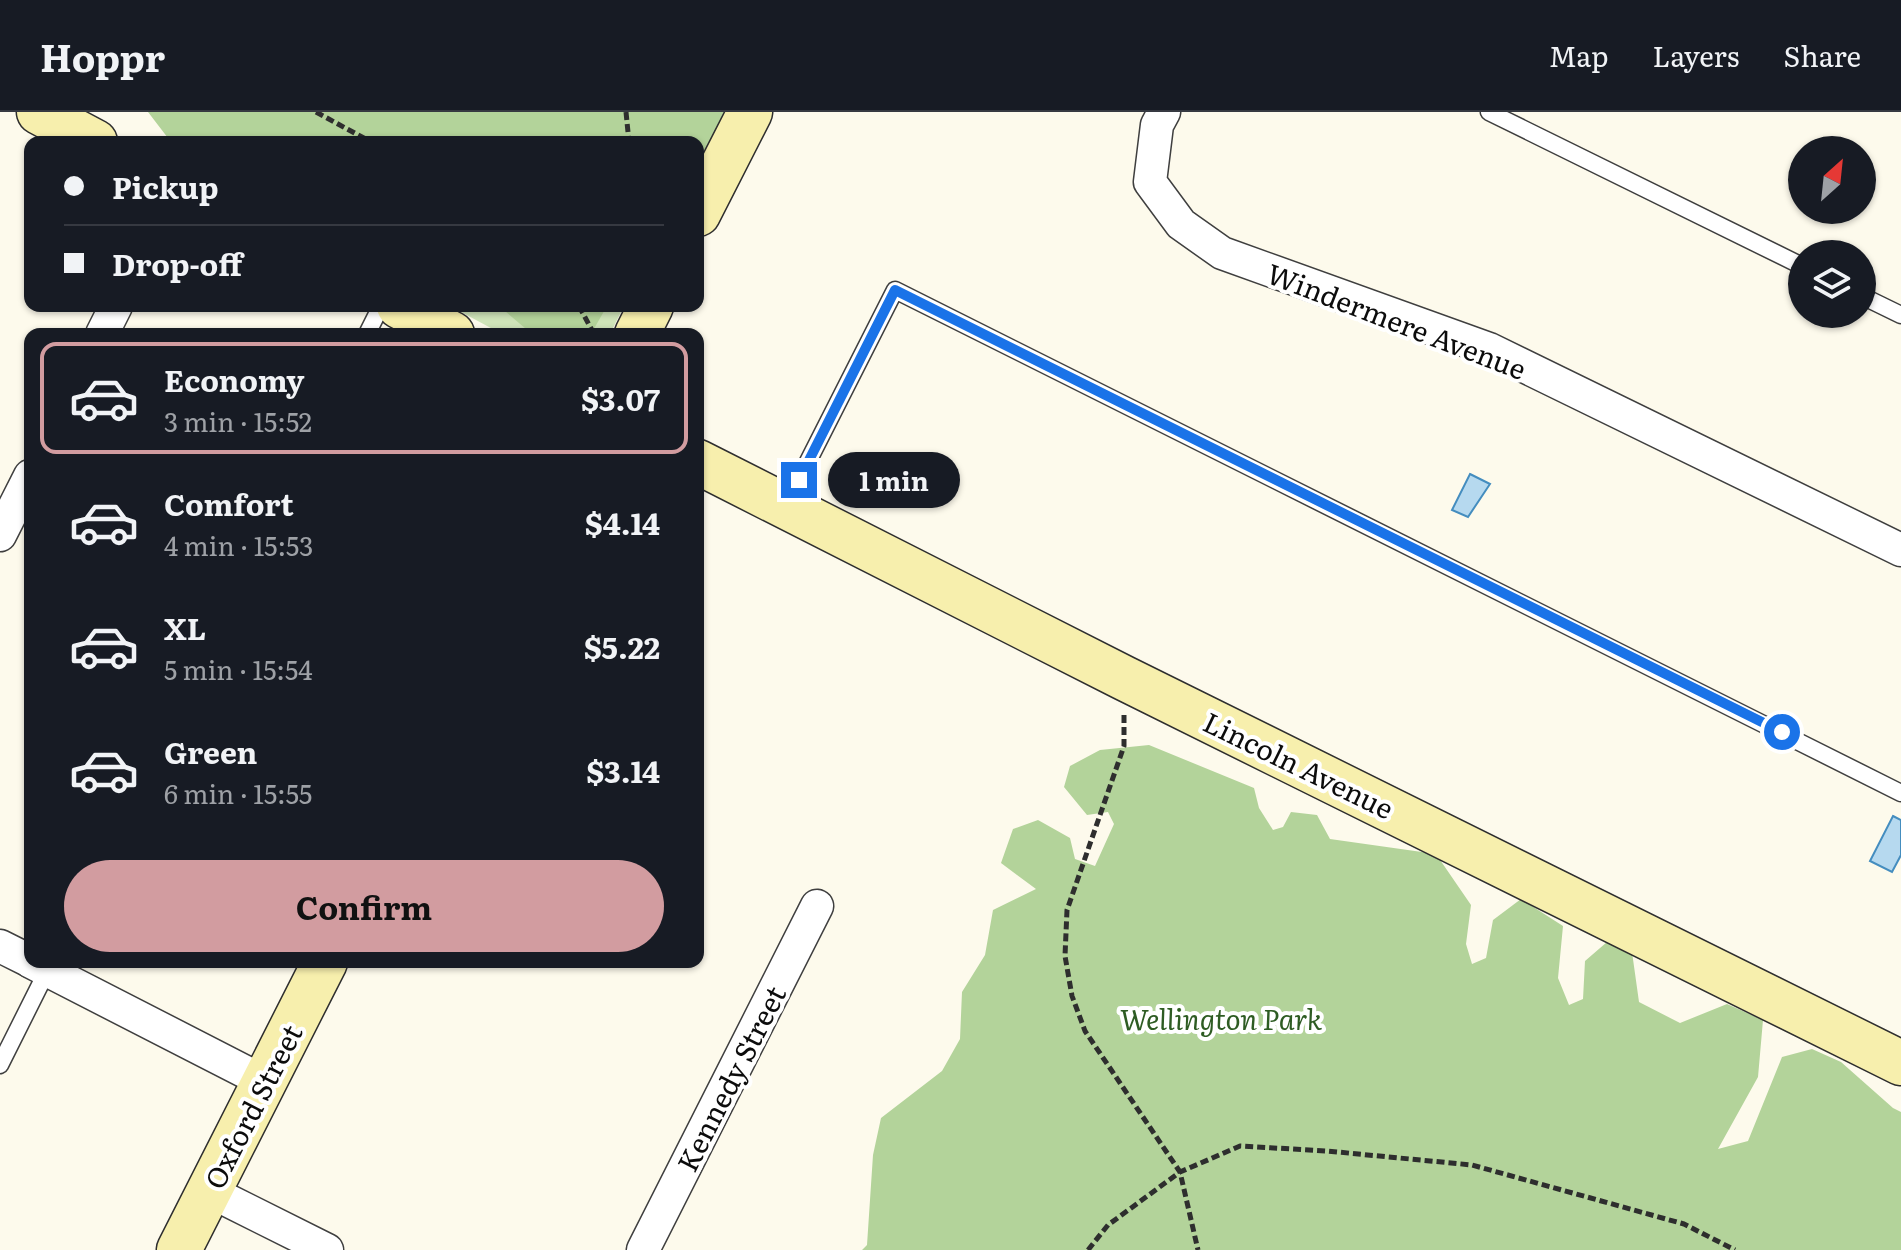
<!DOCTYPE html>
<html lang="en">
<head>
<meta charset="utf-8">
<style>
	body { margin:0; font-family:Literata,serif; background:#242831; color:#f1f3f6; height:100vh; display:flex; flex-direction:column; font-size:30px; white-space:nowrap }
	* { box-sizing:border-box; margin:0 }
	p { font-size:26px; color:#9ea1a6 }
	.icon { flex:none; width:44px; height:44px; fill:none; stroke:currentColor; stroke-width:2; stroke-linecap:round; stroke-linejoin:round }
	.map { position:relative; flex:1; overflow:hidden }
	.details { position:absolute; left:24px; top:216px; width:680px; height:640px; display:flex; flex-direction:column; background:#171b24; border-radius:16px; box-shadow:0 2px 6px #0004 }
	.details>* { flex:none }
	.banner { position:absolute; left:24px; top:24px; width:680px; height:176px; border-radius:16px; box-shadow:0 2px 6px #0004; display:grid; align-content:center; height:176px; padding:0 40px; background:#171b24 }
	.needle { width:52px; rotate:27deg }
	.fabs { position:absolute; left:1788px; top:24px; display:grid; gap:16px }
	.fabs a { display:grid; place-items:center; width:88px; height:88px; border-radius:50%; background:#171b24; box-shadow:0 2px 6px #0004; font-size:40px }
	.end { position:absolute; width:36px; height:36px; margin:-18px; border:10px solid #1a73e8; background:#fff; box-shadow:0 0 0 4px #fff }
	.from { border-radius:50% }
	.bubble { position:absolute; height:56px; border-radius:28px; background:#171b24; box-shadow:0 2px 6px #0004; font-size:26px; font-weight:700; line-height:56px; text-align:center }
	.banner b { display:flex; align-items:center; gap:28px; height:76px; font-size:30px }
	.banner b+b { border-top:2px solid #363941 }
	.banner i { width:20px; height:20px; background:#f1f3f6 }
	ul { padding:14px 0 0; list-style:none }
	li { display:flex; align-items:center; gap:24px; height:112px; margin:0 16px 12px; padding:0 24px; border:4px solid transparent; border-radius:16px }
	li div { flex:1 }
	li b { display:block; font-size:30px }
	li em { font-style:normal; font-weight:700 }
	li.current { border-color:#d29ca0 }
	li>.icon { width:72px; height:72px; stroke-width:1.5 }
	.cta { display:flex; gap:16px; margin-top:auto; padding:16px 40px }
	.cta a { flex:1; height:92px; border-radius:48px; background:#d29ca0; color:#111; font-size:32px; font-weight:700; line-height:92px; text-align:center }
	header { display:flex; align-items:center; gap:48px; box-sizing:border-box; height:112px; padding:0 40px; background:#171b24; border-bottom:2px solid #363941 }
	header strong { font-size:38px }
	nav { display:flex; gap:44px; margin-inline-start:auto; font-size:28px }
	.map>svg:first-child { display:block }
</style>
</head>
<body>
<header>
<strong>Hoppr</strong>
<nav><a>Map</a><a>Layers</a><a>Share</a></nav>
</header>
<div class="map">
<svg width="1901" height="1138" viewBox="0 0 1901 1138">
	<rect width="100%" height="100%" fill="#fdfaec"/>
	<path fill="#cfe4b9" d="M 450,194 L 624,194 L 610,222 L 502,222 Z"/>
	<g fill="#b3d39a">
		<path d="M 148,0 L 737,0 L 698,62 L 698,30 L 171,30 Z"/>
		<path d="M 499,194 L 607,194 L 591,222 L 532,222 Z"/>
		<path d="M 1149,633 L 1254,676 L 1259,696 L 1273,718 L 1283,715 L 1291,700 L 1317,703 L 1330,727 L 1436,742 L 1471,793 L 1466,832 L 1472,852 L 1486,846 L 1493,808 L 1521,787 L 1563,814 L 1558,866 L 1569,893 L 1583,887 L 1585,849 L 1607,830 L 1632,840 L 1639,890 L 1680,911 L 1727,892 L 1763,908 L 1758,965 L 1718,1037 L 1748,1029 L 1782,945 L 1812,937 L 1841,950 L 1893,996 L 1901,1000 L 1901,1138 L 862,1138 L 867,1133 L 873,1043 L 881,1006 L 942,959 L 960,927 L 962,880 L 985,843 L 993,798 L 1036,777 L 1001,751 L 1013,717 L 1038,708 L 1070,726 L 1075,747 L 1095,754 L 1114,712 L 1108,700 L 1087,703 L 1064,675 L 1070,654 L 1100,638 Z"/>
	</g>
	<g fill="#b6d9ef" stroke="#448dbf" stroke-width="2">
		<path d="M 1470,362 L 1490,372 L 1468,405 L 1452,398 Z"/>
		<path d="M 1893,704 L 1901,708 L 1901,743 L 1892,760 L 1870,749 Z"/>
	</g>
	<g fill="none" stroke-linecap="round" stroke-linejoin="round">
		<defs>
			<g id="lane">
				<path d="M 1489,0 L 1802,154"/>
				<path d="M 1862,184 L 1901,203"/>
				<path d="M 367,222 L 381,194"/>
				<path d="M 786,393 L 895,178 L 1901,681"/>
				<path d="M 0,953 L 49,855"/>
			</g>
			<g id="street">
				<path d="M 1164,0 L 1157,13 L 1150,70 L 1181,112 L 1222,141 L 1489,237 L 1901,438"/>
				<path d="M 102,222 L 116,194"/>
				<path d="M 0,423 L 30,364"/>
				<path d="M 0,834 L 30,849"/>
				<path d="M 31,850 L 265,970"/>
				<path d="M 209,1079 L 327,1138"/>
				<path d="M 643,1138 L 817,794"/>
			</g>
			<g id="secondary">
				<path d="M 39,0 L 95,30"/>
				<path d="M 698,102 L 750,0"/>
				<path d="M 399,194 L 452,222"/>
				<path d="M 637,222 L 651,194"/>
				<path d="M 698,350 L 1124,566 L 1901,951"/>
				<path d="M 179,1138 L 325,850"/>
			</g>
		</defs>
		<use href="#lane" stroke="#3f3f3f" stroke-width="19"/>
		<use href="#street" stroke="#3f3f3f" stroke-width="35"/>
		<use href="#secondary" stroke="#2e2e2e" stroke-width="47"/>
		<g stroke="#2e2e2e" stroke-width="5" stroke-dasharray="8 4" stroke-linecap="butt">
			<path d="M 316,0 L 371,30"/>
			<path d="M 626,0 L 629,30"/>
			<path d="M 579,194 L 594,222"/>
			<path d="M 1124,603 L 1124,634 L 1067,798 L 1065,844 L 1072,884 L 1085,919 L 1180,1060 L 1198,1138"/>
			<path d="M 1088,1138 L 1108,1113 L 1180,1060 L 1240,1034 L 1327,1039 L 1472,1053 L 1684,1112 L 1735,1138"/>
		</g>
		<use href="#lane" stroke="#fff" stroke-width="16"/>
		<use href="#street" stroke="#fff" stroke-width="32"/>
		<use href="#secondary" stroke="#f7efad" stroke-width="44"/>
	</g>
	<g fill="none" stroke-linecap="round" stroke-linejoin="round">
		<path stroke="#1a73e8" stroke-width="10" d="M 799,368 L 895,178 L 1782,620"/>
	</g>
	<g text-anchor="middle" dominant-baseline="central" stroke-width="8" stroke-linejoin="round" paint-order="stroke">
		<g font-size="28" fill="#0c0c0c" stroke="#fff">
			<text transform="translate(1397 208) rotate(21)">Windermere Avenue</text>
			<text transform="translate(1299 652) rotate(26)">Lincoln Avenue</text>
			<text transform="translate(730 966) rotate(-63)">Kennedy Street</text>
			<text transform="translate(252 994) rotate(-63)">Oxford Street</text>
		</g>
		<g font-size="28" font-style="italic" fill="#2e5c23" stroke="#fff">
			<text x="1221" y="906">Wellington Park</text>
		</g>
	</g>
</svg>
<div class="fabs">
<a><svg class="needle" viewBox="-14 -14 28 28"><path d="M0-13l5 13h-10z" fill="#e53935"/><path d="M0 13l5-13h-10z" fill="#9ea1a6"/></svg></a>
<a><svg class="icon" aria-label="layers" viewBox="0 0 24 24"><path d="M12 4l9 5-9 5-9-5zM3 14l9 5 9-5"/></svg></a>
</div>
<i class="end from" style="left:1782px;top:620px"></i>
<i class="end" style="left:799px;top:368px"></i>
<div class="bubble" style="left:828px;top:340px;width:132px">1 min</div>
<div class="banner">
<b><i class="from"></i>Pickup</b>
<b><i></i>Drop-off</b>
</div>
<section class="details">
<ul>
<li class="current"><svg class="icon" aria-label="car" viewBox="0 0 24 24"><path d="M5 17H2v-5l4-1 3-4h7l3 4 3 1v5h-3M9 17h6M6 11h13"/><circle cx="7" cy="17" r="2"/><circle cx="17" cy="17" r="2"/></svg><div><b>Economy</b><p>3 min · 15:52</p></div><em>$3.07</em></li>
<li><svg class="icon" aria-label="car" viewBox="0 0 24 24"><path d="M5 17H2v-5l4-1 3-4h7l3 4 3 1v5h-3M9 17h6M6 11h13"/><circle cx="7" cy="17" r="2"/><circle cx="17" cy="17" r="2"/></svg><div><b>Comfort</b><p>4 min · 15:53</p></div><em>$4.14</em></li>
<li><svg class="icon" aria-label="car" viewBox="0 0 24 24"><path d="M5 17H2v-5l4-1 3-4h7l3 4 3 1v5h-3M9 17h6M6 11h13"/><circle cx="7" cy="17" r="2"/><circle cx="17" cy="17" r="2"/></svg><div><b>XL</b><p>5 min · 15:54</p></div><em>$5.22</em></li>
<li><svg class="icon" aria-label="car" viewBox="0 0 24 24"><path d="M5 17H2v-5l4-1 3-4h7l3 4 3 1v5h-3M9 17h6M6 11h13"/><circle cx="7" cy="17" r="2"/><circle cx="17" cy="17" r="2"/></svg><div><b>Green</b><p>6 min · 15:55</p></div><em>$3.14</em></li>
</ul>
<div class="cta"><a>Confirm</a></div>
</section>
</div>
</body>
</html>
